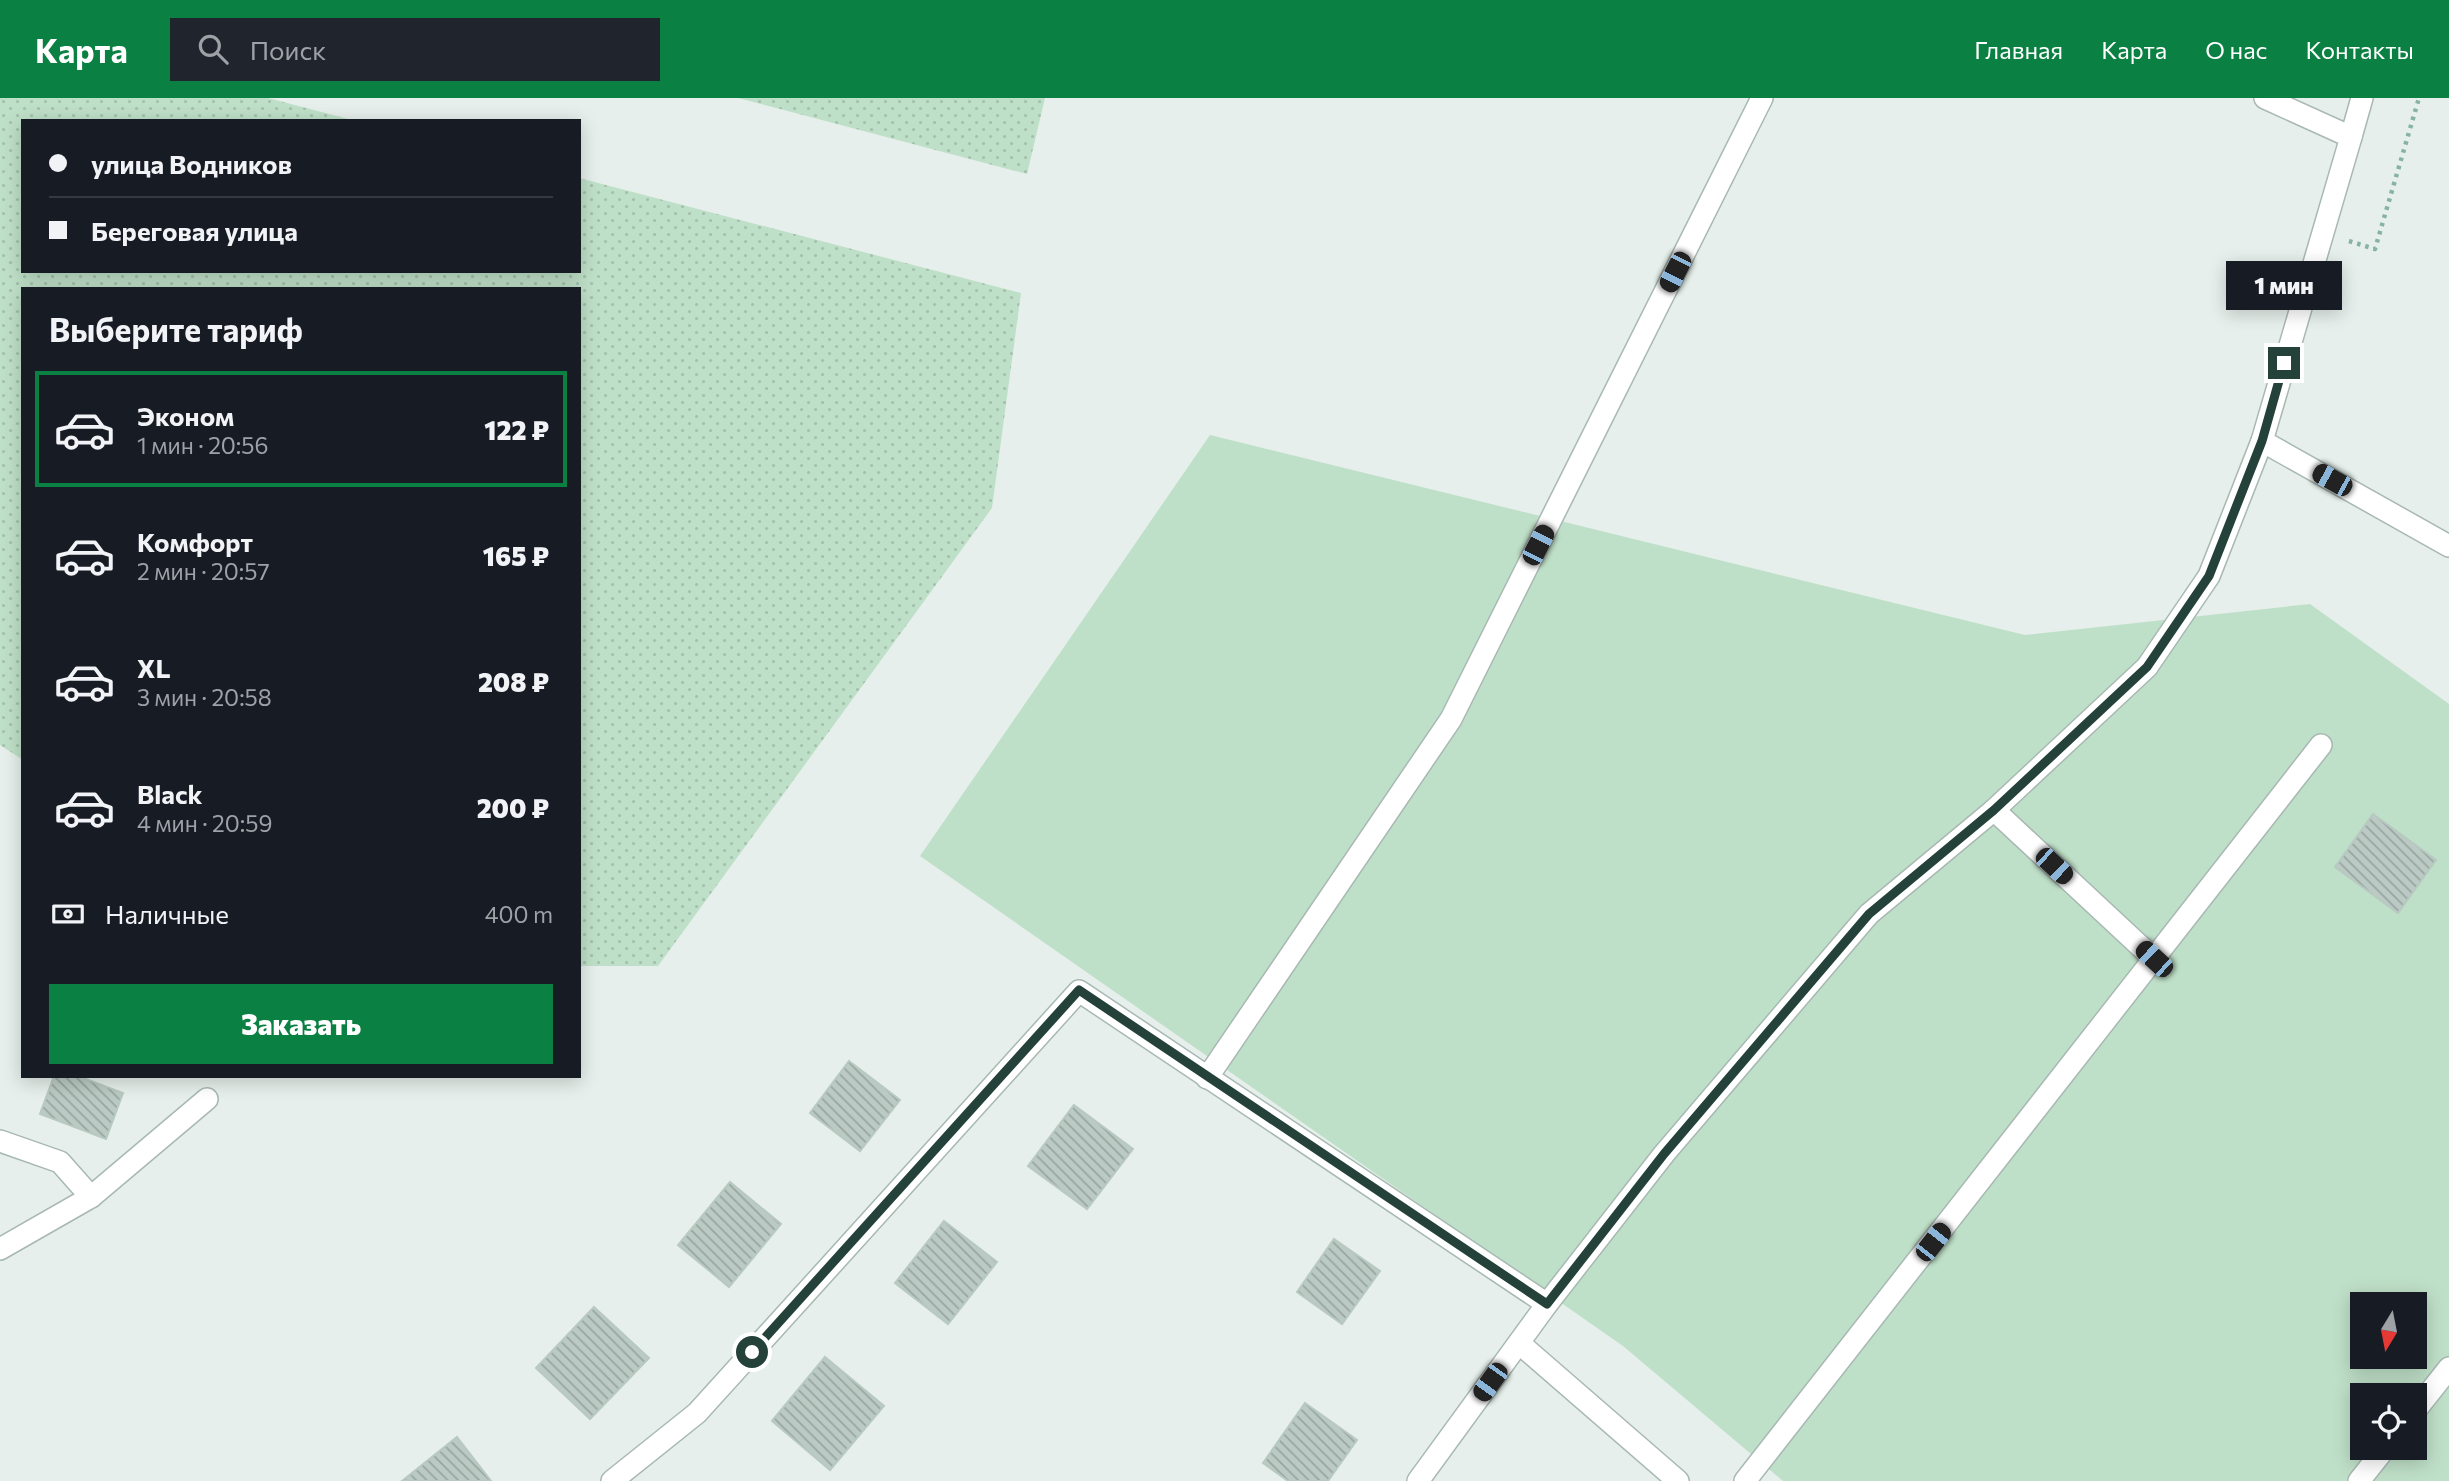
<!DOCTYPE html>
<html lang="ru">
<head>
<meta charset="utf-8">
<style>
	body { margin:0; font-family:Commissioner,sans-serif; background:#20242c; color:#f1f3f6; height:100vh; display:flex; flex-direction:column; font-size:26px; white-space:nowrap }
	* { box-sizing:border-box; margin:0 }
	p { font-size:23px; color:#9ea1a6 }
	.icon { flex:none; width:38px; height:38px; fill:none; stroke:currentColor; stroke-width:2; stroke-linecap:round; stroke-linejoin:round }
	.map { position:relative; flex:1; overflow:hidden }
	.panel { position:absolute; left:21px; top:189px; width:560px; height:791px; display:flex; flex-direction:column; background:#171b24; border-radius:0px; box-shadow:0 4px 18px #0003 }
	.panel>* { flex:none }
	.top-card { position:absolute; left:21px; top:21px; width:560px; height:154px; border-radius:0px; box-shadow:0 4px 18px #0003; display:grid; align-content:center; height:154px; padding:0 28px; background:#171b24 }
	.needle { width:46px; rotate:190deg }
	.fabs { position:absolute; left:2350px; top:1194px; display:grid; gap:14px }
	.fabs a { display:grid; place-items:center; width:77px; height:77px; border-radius:0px; background:#171b24; box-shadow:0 4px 18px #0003; font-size:35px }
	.end { position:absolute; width:32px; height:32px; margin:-16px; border:9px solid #24423a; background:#fff; box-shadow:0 0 0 4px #fff }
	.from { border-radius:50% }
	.bubble { position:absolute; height:49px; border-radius:0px; background:#171b24; box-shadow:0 4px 18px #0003; font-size:23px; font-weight:800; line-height:49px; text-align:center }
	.car { position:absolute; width:21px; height:42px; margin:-21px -10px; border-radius:9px; box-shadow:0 0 5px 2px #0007; background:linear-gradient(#222 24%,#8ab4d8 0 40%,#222 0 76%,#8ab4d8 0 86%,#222 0) }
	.top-card b { display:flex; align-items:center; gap:24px; height:66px; font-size:26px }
	.top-card b+b { border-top:2px solid #363941 }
	.top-card i { width:18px; height:18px; background:#f1f3f6 }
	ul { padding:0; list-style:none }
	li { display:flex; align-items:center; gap:21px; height:116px; margin:0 14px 10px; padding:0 14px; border:4px solid transparent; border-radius:0px }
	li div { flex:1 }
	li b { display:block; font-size:26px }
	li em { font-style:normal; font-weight:800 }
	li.active { border-color:#0b8043 }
	li>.icon { width:63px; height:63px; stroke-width:1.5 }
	h2 { padding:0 28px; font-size:32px; line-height:84px }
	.pay { display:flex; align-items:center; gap:18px; height:77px; padding:0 28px; font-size:26px }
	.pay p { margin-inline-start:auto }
	.cta { display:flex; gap:14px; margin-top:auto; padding:14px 28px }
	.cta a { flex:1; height:80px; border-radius:0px; background:#0b8043; color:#fff; font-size:28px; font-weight:800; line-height:80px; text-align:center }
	header { display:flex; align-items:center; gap:42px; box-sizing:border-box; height:98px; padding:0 35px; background:#0b8043; color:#fff }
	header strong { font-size:33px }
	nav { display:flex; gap:38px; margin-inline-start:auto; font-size:24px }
	.search { width:490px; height:63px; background:#20242c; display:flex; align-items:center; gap:18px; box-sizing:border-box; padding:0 24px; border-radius:0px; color:#9ea1a6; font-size:26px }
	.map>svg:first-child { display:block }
</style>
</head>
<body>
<header>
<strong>Карта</strong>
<div class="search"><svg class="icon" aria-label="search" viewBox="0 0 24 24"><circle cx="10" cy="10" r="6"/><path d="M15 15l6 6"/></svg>Поиск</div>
<nav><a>Главная</a><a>Карта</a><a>О нас</a><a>Контакты</a></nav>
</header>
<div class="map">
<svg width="2449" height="1383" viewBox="0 0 2449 1383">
	<defs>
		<pattern id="grass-dots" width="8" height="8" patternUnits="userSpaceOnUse" patternTransform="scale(1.75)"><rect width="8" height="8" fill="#bfe0c8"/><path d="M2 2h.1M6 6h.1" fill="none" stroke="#a4c1ad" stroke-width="1.8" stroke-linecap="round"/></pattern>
		<pattern id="building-back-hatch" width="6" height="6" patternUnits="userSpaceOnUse" patternTransform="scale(1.75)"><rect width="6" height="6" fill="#bbcac4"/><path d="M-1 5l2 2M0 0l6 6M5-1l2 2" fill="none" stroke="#98a6a0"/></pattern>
	</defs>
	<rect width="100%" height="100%" fill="#e6efeb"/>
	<g fill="url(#grass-dots)">
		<path d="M 0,0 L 268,0 L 356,23 L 23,23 L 23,173 L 579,173 L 579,80 L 1021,195 L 992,410 L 658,868 L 579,868 L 579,191 L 23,191 L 23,662 L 0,647 Z"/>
		<path d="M 738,0 L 1045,0 L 1027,76 Z"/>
	</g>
	<path fill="#bfe0c8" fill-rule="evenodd" d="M 1210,337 L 2025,537 L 2310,506 L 2449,606 L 2449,1383 L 1783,1383 L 1623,1248 L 920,758 ZM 2362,1206 L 2415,1206 L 2415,1258 L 2362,1258 ZM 2362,1297 L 2415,1297 L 2415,1349 L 2362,1349 Z"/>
	<g fill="url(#building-back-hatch)" stroke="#b8c9c2" stroke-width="2">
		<path d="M 2373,716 L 2436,762 L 2398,815 L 2335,769 Z"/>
		<path d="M 849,963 L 900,1002 L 860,1053 L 810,1015 Z"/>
		<path d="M 54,978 L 78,978 L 123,995 L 106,1041 L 40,1016 Z"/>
		<path d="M 1074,1007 L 1133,1051 L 1087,1111 L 1028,1068 Z"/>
		<path d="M 730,1084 L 781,1126 L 729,1189 L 678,1147 Z"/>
		<path d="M 944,1123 L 997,1164 L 948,1226 L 895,1185 Z"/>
		<path d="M 1334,1141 L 1380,1173 L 1342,1226 L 1297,1194 Z"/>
		<path d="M 594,1209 L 649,1260 L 590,1321 L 536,1270 Z"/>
		<path d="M 825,1259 L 884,1308 L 830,1372 L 772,1323 Z"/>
		<path d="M 1305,1305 L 1357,1342 L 1328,1383 L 1288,1383 L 1263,1365 Z"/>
		<path d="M 457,1339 L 491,1383 L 402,1383 Z"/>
	</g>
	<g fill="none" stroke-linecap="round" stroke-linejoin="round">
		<defs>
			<g id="service">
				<path d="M 2351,39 L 2362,0"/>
				<path d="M 2262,343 L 2449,448"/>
				<path d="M 1994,712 L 2154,861"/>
				<path d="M 1207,980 L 1451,621 L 1762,0"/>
				<path d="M 2415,1313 L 2449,1270"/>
				<path d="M 2359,1383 L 2386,1349"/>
			</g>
			<g id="minor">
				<path d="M 0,1043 L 60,1064 L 91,1099"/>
				<path d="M 0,1151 L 91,1099 L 207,1001"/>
				<path d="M 1519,1245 L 1678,1383"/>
				<path d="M 612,1383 L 697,1315 L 1079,893 L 1547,1206"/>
				<path d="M 1745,1383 L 2321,647"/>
			</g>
			<path id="tertiary" d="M 1418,1383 L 1547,1206 L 1664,1056 L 1869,816 L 1994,712 L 2147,569 L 2209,478 L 2262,343 L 2351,39 L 2265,0"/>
		</defs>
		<use href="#service" stroke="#a8b8b2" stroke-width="24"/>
		<use href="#minor" stroke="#a8b8b2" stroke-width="24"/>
		<use href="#tertiary" stroke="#a8b8b2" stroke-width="24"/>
		<path stroke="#86b3a5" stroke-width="4.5" stroke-dasharray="3.5 5" stroke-linecap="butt" d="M 2349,143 L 2375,151 L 2419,0"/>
		<use href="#service" stroke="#fff" stroke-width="21"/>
		<use href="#minor" stroke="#fff" stroke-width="21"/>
		<use href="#tertiary" stroke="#fff" stroke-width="21"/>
	</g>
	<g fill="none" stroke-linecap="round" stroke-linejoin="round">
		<path stroke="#24423a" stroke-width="9" d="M 752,1254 L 1079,892 L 1547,1206 L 1664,1056 L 1869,816 L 1994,712 L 2147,569 L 2209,478 L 2262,343 L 2284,265"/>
	</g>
</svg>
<div class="fabs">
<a><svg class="needle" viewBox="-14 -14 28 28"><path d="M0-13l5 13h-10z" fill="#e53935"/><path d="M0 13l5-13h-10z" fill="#9ea1a6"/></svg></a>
<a><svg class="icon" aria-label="locate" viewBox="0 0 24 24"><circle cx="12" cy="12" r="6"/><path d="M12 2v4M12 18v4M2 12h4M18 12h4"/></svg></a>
</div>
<i class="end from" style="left:752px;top:1254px"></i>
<i class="end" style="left:2284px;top:265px"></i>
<div class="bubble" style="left:2226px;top:163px;width:116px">1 мин</div>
<i class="car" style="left:1675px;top:174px;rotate:207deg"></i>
<i class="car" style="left:2332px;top:382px;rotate:299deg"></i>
<i class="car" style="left:1538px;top:447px;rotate:27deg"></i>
<i class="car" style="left:2054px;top:768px;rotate:133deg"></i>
<i class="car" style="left:2154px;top:861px;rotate:313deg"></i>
<i class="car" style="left:1933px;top:1144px;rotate:38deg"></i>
<i class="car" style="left:1490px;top:1284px;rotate:216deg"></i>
<div class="top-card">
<b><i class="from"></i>улица Водников</b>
<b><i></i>Береговая улица</b>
</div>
<section class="panel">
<h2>Выберите тариф</h2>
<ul>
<li class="active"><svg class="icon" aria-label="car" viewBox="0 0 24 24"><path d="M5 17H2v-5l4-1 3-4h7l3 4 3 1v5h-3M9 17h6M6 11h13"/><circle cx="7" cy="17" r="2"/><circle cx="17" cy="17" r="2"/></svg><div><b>Эконом</b><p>1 мин · 20:56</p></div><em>122 ₽</em></li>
<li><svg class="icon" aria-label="car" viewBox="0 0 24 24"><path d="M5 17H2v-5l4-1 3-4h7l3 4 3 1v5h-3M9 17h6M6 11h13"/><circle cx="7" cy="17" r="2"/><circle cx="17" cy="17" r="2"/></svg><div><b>Комфорт</b><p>2 мин · 20:57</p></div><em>165 ₽</em></li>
<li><svg class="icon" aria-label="car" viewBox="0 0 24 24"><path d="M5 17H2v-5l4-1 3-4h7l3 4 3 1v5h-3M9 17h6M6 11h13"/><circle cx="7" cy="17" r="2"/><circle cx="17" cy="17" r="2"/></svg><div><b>XL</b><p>3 мин · 20:58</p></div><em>208 ₽</em></li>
<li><svg class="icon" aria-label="car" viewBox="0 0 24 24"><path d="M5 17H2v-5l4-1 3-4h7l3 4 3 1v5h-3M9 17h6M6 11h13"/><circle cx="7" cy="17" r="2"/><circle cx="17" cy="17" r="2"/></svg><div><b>Black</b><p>4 мин · 20:59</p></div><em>200 ₽</em></li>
</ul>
<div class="pay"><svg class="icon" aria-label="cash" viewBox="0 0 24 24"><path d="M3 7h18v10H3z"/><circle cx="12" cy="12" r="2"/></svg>Наличные<p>400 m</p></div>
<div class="cta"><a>Заказать</a></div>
</section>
</div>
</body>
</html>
